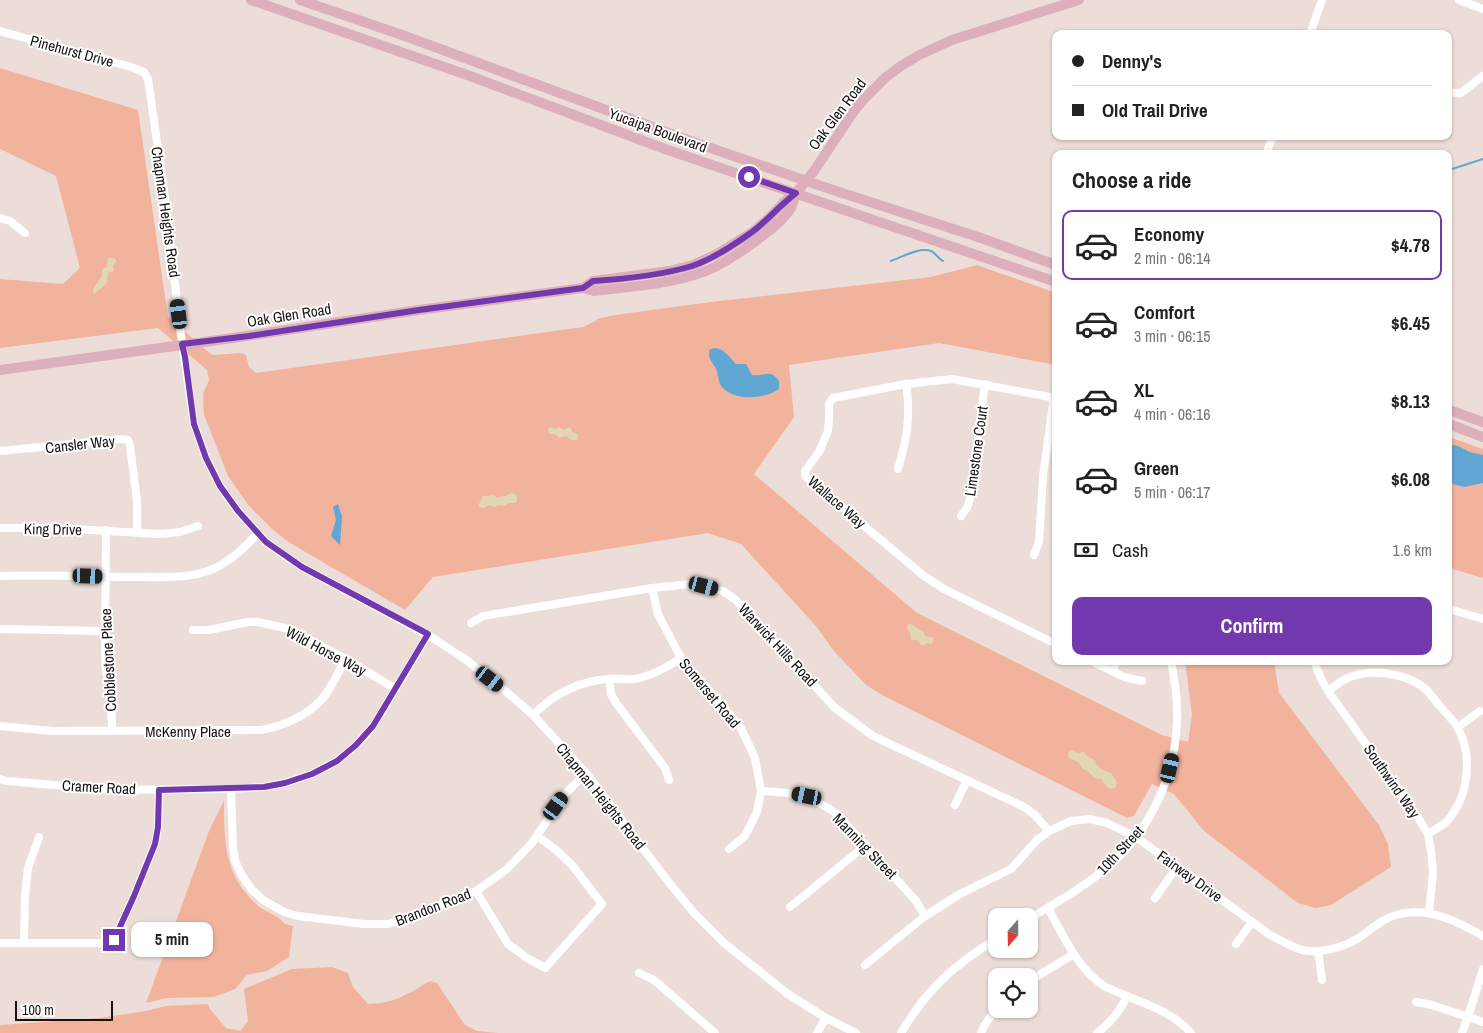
<!DOCTYPE html>
<html lang="en">
<head>
<meta charset="utf-8">
<style>
	body { margin:0; font-family:"Archivo Narrow",sans-serif; background:#f6f6f6; color:#222; height:100vh; display:flex; flex-direction:column; font-size:19px; white-space:nowrap }
	* { box-sizing:border-box; margin:0 }
	p { font-size:16px; color:#767676 }
	.icon { flex:none; width:28px; height:28px; fill:none; stroke:currentColor; stroke-width:2; stroke-linecap:round; stroke-linejoin:round }
	.map { position:relative; flex:1; overflow:hidden }
	.side { position:absolute; left:1052px; top:150px; width:400px; height:515px; display:flex; flex-direction:column; background:#fff; border-radius:10px; box-shadow:0 1px 4px #0004 }
	.side>* { flex:none }
	.banner { position:absolute; left:1052px; top:30px; width:400px; height:110px; border-radius:10px; box-shadow:0 1px 4px #0004; display:grid; align-content:center; height:110px; padding:0 20px; background:#fff }
	.needle { width:32px; rotate:200deg }
	.fabs { position:absolute; left:988px; top:908px; display:grid; gap:10px }
	.fabs a { display:grid; place-items:center; width:50px; height:50px; border-radius:10px; background:#fff; box-shadow:0 1px 4px #0004; font-size:25px }
	.scale { position:absolute; left:15px; bottom:12px; width:98px; box-sizing:border-box; padding-left:5px; border:2px solid #181311; border-top:0; font-size:14px; line-height:18px; white-space:nowrap; color:#181311; -webkit-text-stroke:4px #fff; paint-order:stroke }
	.end { position:absolute; width:22px; height:22px; margin:-11px; border:6px solid #7238ae; background:#fff; box-shadow:0 0 0 2px #fff }
	.from { border-radius:50% }
	.bubble { position:absolute; height:35px; border-radius:10px; background:#fff; box-shadow:0 1px 4px #0004; font-size:16px; font-weight:700; line-height:35px; text-align:center }
	.car { position:absolute; width:15px; height:30px; margin:-15px -8px; border-radius:6px; box-shadow:0 0 4px 1px #0007; background:linear-gradient(#222 24%,#8ab4d8 0 40%,#222 0 76%,#8ab4d8 0 86%,#222 0) }
	.banner b { display:flex; align-items:center; gap:18px; height:48px; font-size:19px }
	.banner b+b { border-top:1px solid #e0e0e0 }
	.banner i { width:12px; height:12px; background:#222 }
	ul { padding:0; list-style:none }
	li { display:flex; align-items:center; gap:15px; height:70px; margin:0 10px 8px; padding:0 10px; border:2px solid transparent; border-radius:10px }
	li div { flex:1 }
	li b { display:block; font-size:19px }
	li em { font-style:normal; font-weight:700 }
	li.selected { border-color:#7238ae }
	li>.icon { width:45px; height:45px; stroke-width:1.5 }
	h2 { padding:0 20px; font-size:22px; line-height:60px }
	.pay { display:flex; align-items:center; gap:12px; height:55px; padding:0 20px; font-size:19px }
	.pay p { margin-inline-start:auto }
	.button { display:flex; gap:10px; margin-top:auto; padding:10px 20px }
	.button a { flex:1; height:58px; border-radius:10px; background:#7238ae; color:#fff; font-size:20px; font-weight:700; line-height:58px; text-align:center }
	.map>svg:first-child { display:block }
</style>
</head>
<body>
<div class="map">
<svg width="1483" height="1033" viewBox="0 0 1483 1033">
	<rect width="100%" height="100%" fill="#edddd8"/>
	<g fill="#f2b39c">
		<path d="M 0,68 L 138,110 L 168,317 L 212,355 L 241,353 L 246,355 L 249,367 L 256,373 L 583,327 L 596,321 L 597,319 L 615,315 L 711,302 L 931,277 L 977,265 L 1056,293 L 1056,365 L 939,343 L 789,365 L 794,417 L 754,474 L 917,613 L 1162,735 L 1188,742 L 1192,715 L 1185,661 L 1274,661 L 1279,693 L 1379,825 L 1388,844 L 1391,867 L 1331,905 L 1316,908 L 1298,903 L 1204,831 L 1174,794 L 1152,784 L 1134,816 L 1127,818 L 884,696 L 866,685 L 833,650 L 816,626 L 741,544 L 708,533 L 433,577 L 405,610 L 290,543 L 272,529 L 249,506 L 228,476 L 204,415 L 203,394 L 209,380 L 207,370 L 158,328 L 0,348 L 0,279 L 63,284 L 80,268 L 56,176 L 0,149 Z"/>
		<path d="M 1449,437 L 1483,449 L 1483,578 L 1449,568 Z"/>
		<path d="M 224,801 C 224,843 224,874 257,905 C 265,912 280,916 285,924 L 293,926 L 289,957 L 267,971 L 247,975 L 235,989 L 214,997 L 167,998 L 146,1003 L 209,831 Z"/>
		<path d="M 332,967 L 348,973 L 353,987 L 368,1004 C 394,1004 409,993 430,981 L 437,983 L 465,1025 L 477,1031 L 498,1033 L 0,1033 L 0,1025 L 99,1018 L 146,1011 L 166,1006 L 208,1004 L 210,1009 L 226,1028 L 240,1031 L 248,1021 L 244,989 L 292,969 Z"/>
	</g>
	<g fill="#e1d8b3">
		<path d="M 108,258 L 112,258 L 116,259 L 116,262 L 113,265 L 114,271 L 108,273 L 107,283 L 94,294 L 93,289 L 102,276 L 102,269 L 107,267 Z"/>
		<path d="M 549,427 L 556,429 L 559,427 L 563,430 L 570,427 L 572,432 L 578,434 L 577,440 L 571,440 L 566,436 L 559,438 L 555,434 L 549,434 L 548,431 Z"/>
		<path d="M 511,493 L 515,494 C 518,497 518,500 515,503 L 509,503 L 504,506 L 498,505 L 494,507 L 489,505 L 484,508 L 479,507 L 478,506 L 483,496 L 489,496 L 493,495 L 498,498 L 502,496 L 506,496 Z"/>
		<path d="M 909,624 L 913,625 L 918,629 L 923,631 L 925,636 L 933,638 L 933,643 L 931,644 L 927,643 L 923,646 L 921,645 L 917,640 L 911,640 L 910,632 L 906,628 Z"/>
		<path d="M 1073,750 L 1078,753 L 1084,752 L 1088,757 L 1095,760 C 1097,769 1104,770 1111,773 L 1117,782 L 1116,787 L 1112,789 L 1108,788 L 1101,779 L 1094,778 L 1089,772 L 1082,768 L 1078,762 L 1069,758 L 1068,755 L 1069,752 Z"/>
	</g>
	<g fill="#60a7d4">
		<path d="M 714,348 C 724,348 729,357 736,364 L 746,364 L 752,375 C 764,377 770,368 779,381 L 779,389 C 765,399 737,401 724,389 C 718,385 719,377 717,371 C 715,365 708,360 709,353 C 709,349 710,350 714,348 Z"/>
		<path d="M 1449,444 L 1458,446 L 1470,452 L 1483,455 L 1483,483 L 1464,487 L 1453,484 L 1449,479 Z"/>
		<path d="M 338,504 L 342,517 L 340,545 L 331,536 L 336,520 L 333,507 Z"/>
	</g>
	<g fill="none" stroke-linecap="round" stroke-linejoin="round">
		<g stroke="#60a7d4" stroke-width="2">
			<path d="M 1449,170 L 1483,159"/>
			<path d="M 891,261 C 902,257 919,247 931,251 C 936,253 938,259 943,261"/>
		</g>
		<g stroke="#fff" stroke-width="8">
			<path d="M 1459,0 L 1483,9"/>
			<path d="M 0,31 L 131,67 L 144,72 L 148,79 L 165,198 L 182,344 L 194,424 L 206,458 L 220,486 L 238,511 L 265,541 L 282,554 L 302,567 L 428,635 L 465,659 L 502,688 L 533,715 L 586,773 L 667,880 L 694,913 L 724,943 L 788,994 L 826,1018 L 856,1033"/>
			<path d="M 1310,34 L 1322,0"/>
			<path d="M 1449,93 L 1461,93 L 1483,76"/>
			<path d="M 1266,154 L 1273,136"/>
			<path d="M 0,218 L 10,221 L 25,233"/>
			<path d="M 1056,398 L 952,379 L 906,384 L 833,398 L 829,404 L 829,419 L 828,431 L 819,452 L 805,471 L 805,476 L 924,576 L 944,589 L 1056,644"/>
			<path d="M 0,451 L 121,439 L 128,440 L 130,446 L 137,501 L 137,532"/>
			<path d="M 898,469 C 907,439 911,415 906,384"/>
			<path d="M 961,516 L 968,506 L 971,495 L 985,384"/>
			<path d="M 0,528 L 55,528 L 159,534 L 180,532 L 198,526"/>
			<path d="M 106,530 L 105,656 L 106,672 L 111,693 L 112,731"/>
			<path d="M 1034,555 L 1039,542 L 1043,476 L 1054,397"/>
			<path d="M 0,576 C 46,574 92,577 137,577 C 163,577 189,579 213,569 C 231,561 244,548 257,534"/>
			<path d="M 652,588 L 658,614 L 681,658 L 740,726 L 755,758 L 761,791 L 757,812 L 745,836 L 729,849"/>
			<path d="M 1449,609 L 1483,619"/>
			<path d="M 471,623 L 483,616 L 652,588 L 690,584 L 704,586 L 723,591 L 736,600 L 835,708 L 873,736 L 1024,807 L 1034,814 L 1049,831"/>
			<path d="M 0,629 L 104,631"/>
			<path d="M 193,630 L 209,630 L 248,622 L 258,622 L 289,629 L 346,659 L 396,689"/>
			<path d="M 1091,661 L 1124,677 L 1142,681"/>
			<path d="M 1314,661 L 1322,681 L 1328,691 L 1417,816 L 1428,834 L 1431,851 L 1433,872 L 1429,912"/>
			<path d="M 1113,672 L 1116,661"/>
			<path d="M 609,679 L 611,694 L 616,703 L 665,768 L 669,780"/>
			<path d="M 1328,691 C 1335,686 1342,680 1350,677 C 1373,669 1404,673 1423,687 C 1430,692 1435,701 1441,707 C 1446,714 1454,720 1458,728 C 1473,757 1469,796 1447,821 C 1442,826 1434,830 1428,834"/>
			<path d="M 533,715 C 554,694 578,681 608,679 C 617,678 626,680 635,679 C 652,676 666,668 681,658"/>
			<path d="M 0,726 L 52,731 L 262,730 C 286,725 311,714 326,694 C 334,683 339,670 346,659"/>
			<path d="M 1458,727 L 1480,711"/>
			<path d="M 0,779 L 7,781 L 114,790 L 231,789 L 264,787 L 285,783 L 312,774 L 337,761 L 356,745 L 373,726 L 428,635"/>
			<path d="M 231,789 L 233,846 L 235,861 L 241,874 L 251,889 L 263,900 L 284,912 L 298,916 L 364,924 L 388,924 L 415,915 L 476,891 L 507,869 L 532,843 L 566,793 L 586,773"/>
			<path d="M 761,791 C 796,793 808,794 837,814 L 916,901 L 925,916"/>
			<path d="M 955,805 L 967,780"/>
			<path d="M 476,891 L 508,944 L 527,958 L 545,968 L 602,904 L 572,865 L 555,849 L 537,836"/>
			<path d="M 1155,898 L 1177,867"/>
			<path d="M 790,907 L 866,845"/>
			<path d="M 1048,908 C 1063,935 1077,968 1104,986 C 1112,990 1120,993 1129,997 C 1152,1006 1174,1014 1191,1033"/>
			<path d="M 1029,919 C 1057,902 1086,886 1111,864 C 1151,829 1175,775 1177,722 C 1178,702 1175,681 1171,661"/>
			<path d="M 0,943 L 108,943 L 114,940 L 134,896 L 155,844 L 158,827 L 159,790"/>
			<path d="M 24,943 L 25,895 L 28,868 L 39,837"/>
			<path d="M 1236,944 L 1252,922"/>
			<path d="M 1318,951 L 1322,980"/>
			<path d="M 865,965 L 925,916 L 960,894 L 1011,869 L 1037,840 L 1049,831 L 1071,821 L 1090,819 L 1107,823 L 1136,837 L 1270,935 C 1280,940 1291,947 1302,950 C 1320,954 1341,948 1357,939 C 1370,931 1381,919 1396,915 C 1427,906 1457,921 1483,936"/>
			<path d="M 639,973 L 654,980 L 715,1033"/>
			<path d="M 1029,981 L 1074,954"/>
			<path d="M 1416,1002 L 1432,1005 L 1483,1022"/>
			<path d="M 817,1033 L 826,1018"/>
			<path d="M 901,1033 C 928,988 953,966 996,939"/>
			<path d="M 981,1033 L 984,1026 L 996,1009"/>
			<path d="M 1097,1033 C 1111,1023 1120,1011 1127,996"/>
			<path d="M 1462,1033 L 1468,1017 L 1483,969"/>
		</g>
		<g stroke="#dcafbb" stroke-width="10">
			<path d="M 251,0 L 470,76 L 665,149 L 1056,282"/>
			<path d="M 300,0 L 405,36 L 696,143 L 830,189 L 981,238 L 1056,265"/>
			<path d="M 583,288 L 593,281 L 669,271 L 693,265 L 717,254 L 754,231 L 769,218 L 784,202 L 796,193 L 814,171 L 854,111 L 864,99 L 886,77 L 901,66 L 919,55 L 952,40 L 1079,0"/>
			<path d="M 0,370 L 233,338 L 419,310 L 583,288 L 594,291 C 634,286 679,284 715,267 C 730,259 744,250 757,240 C 769,231 783,221 791,208 C 793,204 794,198 796,193"/>
			<path d="M 1449,410 L 1483,422"/>
			<path d="M 1449,424 L 1483,437"/>
		</g>
	</g>
	<g fill="none" stroke-linecap="round" stroke-linejoin="round">
		<path stroke="#7238ae" stroke-width="6" d="M 114,940 L 134,896 L 155,844 L 158,827 L 159,790 L 264,787 L 285,783 L 312,774 L 337,761 L 356,745 L 373,726 L 428,634 L 302,567 L 266,542 L 238,511 L 220,486 L 206,458 L 194,424 L 185,357 L 182,344 L 249,336 L 419,310 L 583,288 L 593,281 C 624,279 662,275 692,266 C 713,259 734,245 752,232 C 768,220 780,205 796,193 L 749,177"/>
	</g>
	<g text-anchor="middle" dominant-baseline="central" stroke-width="4" stroke-linejoin="round" paint-order="stroke">
		<g font-size="15" fill="#181311" stroke="#fff">
			<text transform="translate(72 51) rotate(15)">Pinehurst Drive</text>
			<text transform="translate(837 114) rotate(-53)">Oak Glen Road</text>
			<text transform="translate(658 130) rotate(20)">Yucaipa Boulevard</text>
			<text transform="translate(166 212) rotate(82)">Chapman Heights Road</text>
			<text transform="translate(289 315) rotate(-9)">Oak Glen Road</text>
			<text transform="translate(80 444) rotate(-6)">Cansler Way</text>
			<text transform="translate(976 451) rotate(-82)">Limestone Court</text>
			<text transform="translate(837 502) rotate(41)">Wallace Way</text>
			<text transform="translate(53 529) rotate(1)">King Drive</text>
			<text transform="translate(778 645) rotate(47)">Warwick Hills Road</text>
			<text transform="translate(326 651) rotate(28)">Wild Horse Way</text>
			<text transform="translate(108 660) rotate(-93)">Cobblestone Place</text>
			<text transform="translate(710 693) rotate(50)">Somerset Road</text>
			<text x="188" y="731">McKenny Place</text>
			<text transform="translate(1392 781) rotate(55)">Southwind Way</text>
			<text transform="translate(99 787) rotate(3)">Cramer Road</text>
			<text transform="translate(601 796) rotate(51)">Chapman Heights Road</text>
			<text transform="translate(865 846) rotate(46)">Manning Street</text>
			<text transform="translate(1120 850) rotate(-47)">10th Street</text>
			<text transform="translate(1190 876) rotate(36)">Fairway Drive</text>
			<text transform="translate(433 907) rotate(-21)">Brandon Road</text>
		</g>
	</g>
</svg>
<div class="fabs">
<a><svg class="needle" viewBox="-14 -14 28 28"><path d="M0-13l5 13h-10z" fill="#e53935"/><path d="M0 13l5-13h-10z" fill="#767676"/></svg></a>
<a><svg class="icon" aria-label="locate" viewBox="0 0 24 24"><circle cx="12" cy="12" r="6"/><path d="M12 2v4M12 18v4M2 12h4M18 12h4"/></svg></a>
</div>
<div class="scale">100 m</div>
<i class="end from" style="left:749px;top:177px"></i>
<i class="end" style="left:114px;top:940px"></i>
<div class="bubble" style="left:131px;top:922px;width:82px">5 min</div>
<i class="car" style="left:179px;top:314px;rotate:353deg"></i>
<i class="car" style="left:88px;top:576px;rotate:92deg"></i>
<i class="car" style="left:704px;top:586px;rotate:105deg"></i>
<i class="car" style="left:490px;top:679px;rotate:128deg"></i>
<i class="car" style="left:1170px;top:768px;rotate:13deg"></i>
<i class="car" style="left:807px;top:796px;rotate:282deg"></i>
<i class="car" style="left:556px;top:806px;rotate:36deg"></i>
<div class="banner">
<b><i class="from"></i>Denny's</b>
<b><i></i>Old Trail Drive</b>
</div>
<section class="side">
<h2>Choose a ride</h2>
<ul>
<li class="selected"><svg class="icon" aria-label="car" viewBox="0 0 24 24"><path d="M5 17H2v-5l4-1 3-4h7l3 4 3 1v5h-3M9 17h6M6 11h13"/><circle cx="7" cy="17" r="2"/><circle cx="17" cy="17" r="2"/></svg><div><b>Economy</b><p>2 min · 06:14</p></div><em>$4.78</em></li>
<li><svg class="icon" aria-label="car" viewBox="0 0 24 24"><path d="M5 17H2v-5l4-1 3-4h7l3 4 3 1v5h-3M9 17h6M6 11h13"/><circle cx="7" cy="17" r="2"/><circle cx="17" cy="17" r="2"/></svg><div><b>Comfort</b><p>3 min · 06:15</p></div><em>$6.45</em></li>
<li><svg class="icon" aria-label="car" viewBox="0 0 24 24"><path d="M5 17H2v-5l4-1 3-4h7l3 4 3 1v5h-3M9 17h6M6 11h13"/><circle cx="7" cy="17" r="2"/><circle cx="17" cy="17" r="2"/></svg><div><b>XL</b><p>4 min · 06:16</p></div><em>$8.13</em></li>
<li><svg class="icon" aria-label="car" viewBox="0 0 24 24"><path d="M5 17H2v-5l4-1 3-4h7l3 4 3 1v5h-3M9 17h6M6 11h13"/><circle cx="7" cy="17" r="2"/><circle cx="17" cy="17" r="2"/></svg><div><b>Green</b><p>5 min · 06:17</p></div><em>$6.08</em></li>
</ul>
<div class="pay"><svg class="icon" aria-label="cash" viewBox="0 0 24 24"><path d="M3 7h18v10H3z"/><circle cx="12" cy="12" r="2"/></svg>Cash<p>1.6 km</p></div>
<div class="button"><a>Confirm</a></div>
</section>
</div>
</body>
</html>
